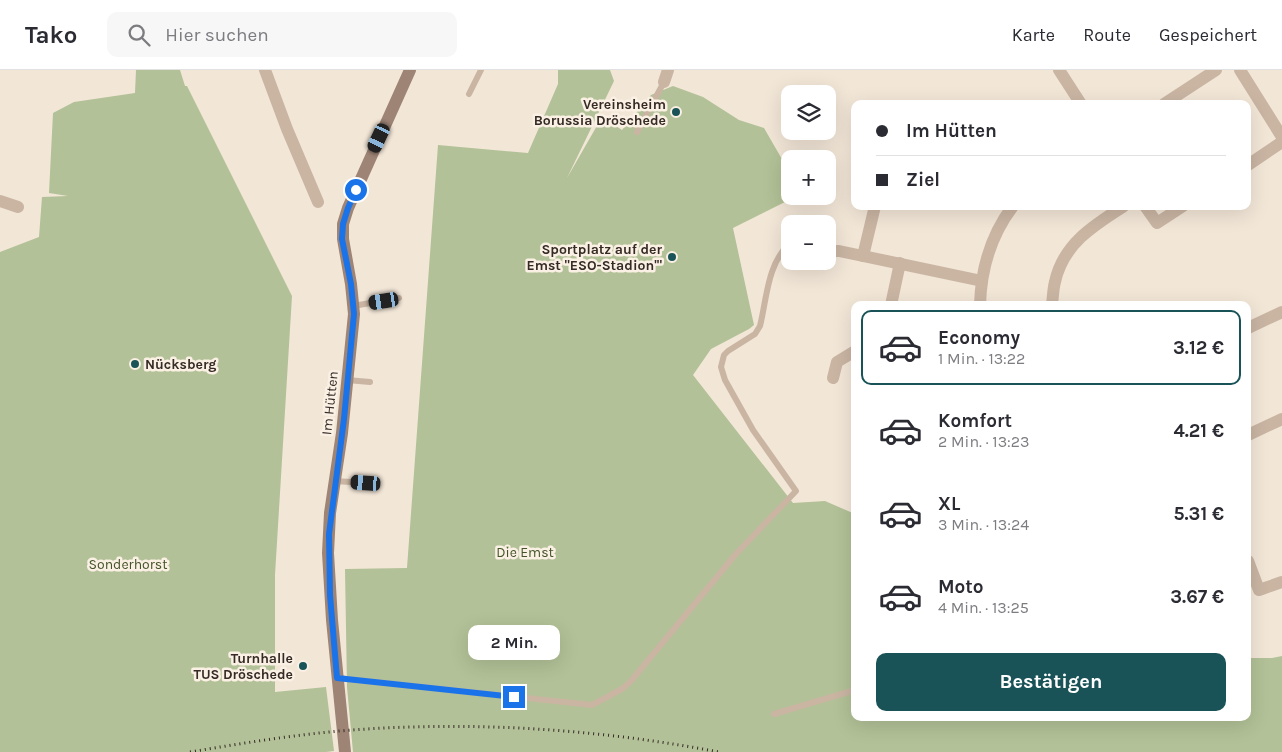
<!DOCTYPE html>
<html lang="de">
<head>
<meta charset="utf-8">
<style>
	body { margin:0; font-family:Karla,sans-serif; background:#f7f7f7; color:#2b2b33; height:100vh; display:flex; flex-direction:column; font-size:19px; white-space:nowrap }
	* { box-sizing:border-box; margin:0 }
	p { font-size:16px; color:#7c7c81 }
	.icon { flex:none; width:28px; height:28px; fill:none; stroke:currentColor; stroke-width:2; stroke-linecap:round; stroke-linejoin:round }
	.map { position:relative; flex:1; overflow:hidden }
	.side { position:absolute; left:851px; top:231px; width:400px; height:420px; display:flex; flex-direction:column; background:#fff; border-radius:10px; box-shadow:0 5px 20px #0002 }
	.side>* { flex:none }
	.guide { position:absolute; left:851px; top:30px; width:400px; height:110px; border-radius:10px; box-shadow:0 5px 20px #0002; display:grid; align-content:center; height:110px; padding:0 25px; background:#fff }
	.controls { position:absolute; left:781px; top:15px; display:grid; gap:10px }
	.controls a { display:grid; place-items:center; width:55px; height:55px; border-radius:10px; background:#fff; box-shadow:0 5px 20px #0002; font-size:25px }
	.end { position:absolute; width:22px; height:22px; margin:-11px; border:6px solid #1a73e8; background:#fff; box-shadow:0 0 0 2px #fff }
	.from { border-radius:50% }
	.bubble { position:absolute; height:35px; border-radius:10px; background:#fff; box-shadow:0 5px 20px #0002; font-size:16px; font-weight:700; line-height:35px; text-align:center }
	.car { position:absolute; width:15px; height:30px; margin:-15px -8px; border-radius:6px; box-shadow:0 0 4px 1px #0007; background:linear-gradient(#222 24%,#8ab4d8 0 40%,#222 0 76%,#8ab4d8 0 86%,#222 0) }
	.guide b { display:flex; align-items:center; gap:18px; height:48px; font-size:19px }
	.guide b+b { border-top:1px solid #e1e1e2 }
	.guide i { width:12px; height:12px; background:#2b2b33 }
	ul { padding:9px 0 0; list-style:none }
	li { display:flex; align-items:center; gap:15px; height:75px; margin:0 10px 8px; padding:0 15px; border:2px solid transparent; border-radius:10px }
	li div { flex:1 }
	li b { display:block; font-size:19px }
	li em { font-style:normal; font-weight:700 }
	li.on { border-color:#1a5357 }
	li>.icon { width:45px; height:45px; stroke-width:1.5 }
	.primary-button { display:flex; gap:10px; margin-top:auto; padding:10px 25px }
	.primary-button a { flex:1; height:58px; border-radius:10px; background:#1a5357; color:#fff; font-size:20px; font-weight:700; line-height:58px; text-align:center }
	header { display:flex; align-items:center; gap:30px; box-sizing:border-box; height:70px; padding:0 25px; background:#fff; border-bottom:1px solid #e1e1e2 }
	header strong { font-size:24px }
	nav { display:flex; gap:28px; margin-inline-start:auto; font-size:18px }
	.search { width:350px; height:45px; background:#f7f7f7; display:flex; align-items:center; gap:12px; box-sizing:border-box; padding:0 18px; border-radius:10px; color:#7c7c81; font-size:19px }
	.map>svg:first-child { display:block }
</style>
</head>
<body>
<header>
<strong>Tako</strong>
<div class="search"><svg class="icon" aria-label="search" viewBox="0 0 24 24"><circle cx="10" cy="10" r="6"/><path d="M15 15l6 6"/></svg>Hier suchen</div>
<nav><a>Karte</a><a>Route</a><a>Gespeichert</a></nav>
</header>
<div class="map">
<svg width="1282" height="682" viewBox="0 0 1282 682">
	<rect width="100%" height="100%" fill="#f2e6d7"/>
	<g fill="#b2c197">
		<path d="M 136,0 L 180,0 L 185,16 L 187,16 L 292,226 L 275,505 L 275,622 L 326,617 L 334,681 L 326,682 L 0,682 L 0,182 L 39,167 L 42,127 L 68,126 L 49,123 L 53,43 L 74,32 L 135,23 Z"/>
		<path d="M 558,0 L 610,0 L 614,11 L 567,108 L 602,47 L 622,60 L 651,25 L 673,16 L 703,27 L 739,50 L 764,58 L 790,103 L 790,126 L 797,126 L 733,158 L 754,255 L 749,259 L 711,279 L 693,305 L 793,433 L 825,431 L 855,444 L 855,648 L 1248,648 L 1248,588 L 1272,588 L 1282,586 L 1282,682 L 353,682 L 347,617 L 345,499 L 407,498 L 438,75 L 528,83 L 558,14 Z"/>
	</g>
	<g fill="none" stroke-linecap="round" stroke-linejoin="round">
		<g stroke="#cab5a3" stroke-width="6">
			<path d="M 469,24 L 481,0"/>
			<path d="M 637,62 L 664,12"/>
			<path d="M 353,236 L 399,228"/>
			<path d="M 347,310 L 370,312"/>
			<path d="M 335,411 L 366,413"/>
			<path d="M 337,608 L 592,635 L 622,619 L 631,611 L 735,485 L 796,421 L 753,360 L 725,310 L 721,297 L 724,285 L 728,281 L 755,264 L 760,256 C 767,228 767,194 790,173"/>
			<path d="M 774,644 L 855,620"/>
		</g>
		<g stroke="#cab5a3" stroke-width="12">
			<path d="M 265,0 L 287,59 L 318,132"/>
			<path d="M 1059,0 L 1081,34"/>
			<path d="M 1240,0 L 1282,67"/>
			<path d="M 664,12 L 668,0"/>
			<path d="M 1164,34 L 1216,0"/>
			<path d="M 1248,95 L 1282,72"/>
			<path d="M 0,131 L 18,137"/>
			<path d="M 1145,136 L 1157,153 L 1183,136"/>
			<path d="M 828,181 L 839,181 L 982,211"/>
			<path d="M 863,186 L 875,136"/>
			<path d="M 891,235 L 900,193"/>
			<path d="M 980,235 C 981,199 991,165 1013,136"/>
			<path d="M 1052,235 C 1053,227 1053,219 1055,212 C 1063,174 1094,155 1124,136"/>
			<path d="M 1248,258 L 1282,242"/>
			<path d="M 833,308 L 837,292 L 855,281"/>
			<path d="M 1248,365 L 1282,349"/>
			<path d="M 1248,491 L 1259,520 L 1282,512"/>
		</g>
		<path stroke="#9e8475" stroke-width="12" d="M 345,682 L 332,550 L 328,483 L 330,443 L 342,363 L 354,244 L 351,214 L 343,169 L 343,154 L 348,138 L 410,0"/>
		<path stroke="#352a25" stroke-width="3" stroke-dasharray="1 4" stroke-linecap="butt" d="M 190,682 C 244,673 298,664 352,660 C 475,651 598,659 719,682"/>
	</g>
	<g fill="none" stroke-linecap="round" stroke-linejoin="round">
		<path stroke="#1a73e8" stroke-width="6" d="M 356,120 L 348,138 L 343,154 L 342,169 L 351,214 L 354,244 L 344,349 L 329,464 L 330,525 L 337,608 L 514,627"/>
	</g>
	<g fill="#1a5357" stroke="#faf0e4" stroke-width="2">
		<circle cx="676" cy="42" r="5"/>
		<circle cx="672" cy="187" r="5"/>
		<circle cx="135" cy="294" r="5"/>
		<circle cx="303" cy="596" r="5"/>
	</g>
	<g text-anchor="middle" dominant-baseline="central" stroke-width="5" stroke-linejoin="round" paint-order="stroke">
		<g font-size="14" font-weight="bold" fill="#352a25" stroke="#faf0e4" text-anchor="end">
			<text x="666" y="34">Vereinsheim<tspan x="666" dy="16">Borussia Dröschede</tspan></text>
			<text x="662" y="179">Sportplatz auf der<tspan x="662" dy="16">Emst "ESO-Stadion'"</tspan></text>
			<text x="145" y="294" text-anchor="start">Nücksberg</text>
			<text x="293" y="588">Turnhalle<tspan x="293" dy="16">TUS Dröschede</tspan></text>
		</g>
		<g font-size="14" fill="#352a25" stroke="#faf0e4">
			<text transform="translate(330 333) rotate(-84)">Im Hütten</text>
		</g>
		<g font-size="14" fill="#435428" stroke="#faf0e4">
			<text x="525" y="482">Die Emst</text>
			<text x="128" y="494">Sonderhorst</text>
		</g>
	</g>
</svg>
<div class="controls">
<a><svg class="icon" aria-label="layers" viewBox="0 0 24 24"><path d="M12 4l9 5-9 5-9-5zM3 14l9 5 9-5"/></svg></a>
<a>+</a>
<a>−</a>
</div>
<i class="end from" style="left:356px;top:120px"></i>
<i class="end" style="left:514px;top:627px"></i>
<div class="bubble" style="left:468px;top:555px;width:92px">2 Min.</div>
<i class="car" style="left:379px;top:68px;rotate:205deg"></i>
<i class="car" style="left:384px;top:231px;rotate:261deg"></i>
<i class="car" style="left:366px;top:413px;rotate:274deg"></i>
<div class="guide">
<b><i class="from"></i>Im Hütten</b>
<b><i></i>Ziel</b>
</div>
<section class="side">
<ul>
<li class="on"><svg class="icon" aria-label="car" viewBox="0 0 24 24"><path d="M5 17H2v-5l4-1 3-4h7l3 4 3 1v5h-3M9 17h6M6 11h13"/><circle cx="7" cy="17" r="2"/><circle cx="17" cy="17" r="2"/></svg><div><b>Economy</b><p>1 Min. · 13:22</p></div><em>3.12 €</em></li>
<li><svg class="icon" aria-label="car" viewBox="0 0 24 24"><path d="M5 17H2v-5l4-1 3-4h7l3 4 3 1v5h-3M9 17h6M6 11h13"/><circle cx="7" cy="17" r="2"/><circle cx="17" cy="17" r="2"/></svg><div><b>Komfort</b><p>2 Min. · 13:23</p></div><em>4.21 €</em></li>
<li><svg class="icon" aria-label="car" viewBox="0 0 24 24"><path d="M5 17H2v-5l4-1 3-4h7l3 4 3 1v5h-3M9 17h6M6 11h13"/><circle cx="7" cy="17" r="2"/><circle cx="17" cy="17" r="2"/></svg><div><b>XL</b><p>3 Min. · 13:24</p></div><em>5.31 €</em></li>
<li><svg class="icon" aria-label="car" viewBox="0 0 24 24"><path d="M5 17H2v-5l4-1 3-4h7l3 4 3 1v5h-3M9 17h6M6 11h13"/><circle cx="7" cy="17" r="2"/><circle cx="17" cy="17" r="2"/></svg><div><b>Moto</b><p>4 Min. · 13:25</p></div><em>3.67 €</em></li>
</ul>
<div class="primary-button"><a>Bestätigen</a></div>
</section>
</div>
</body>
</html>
